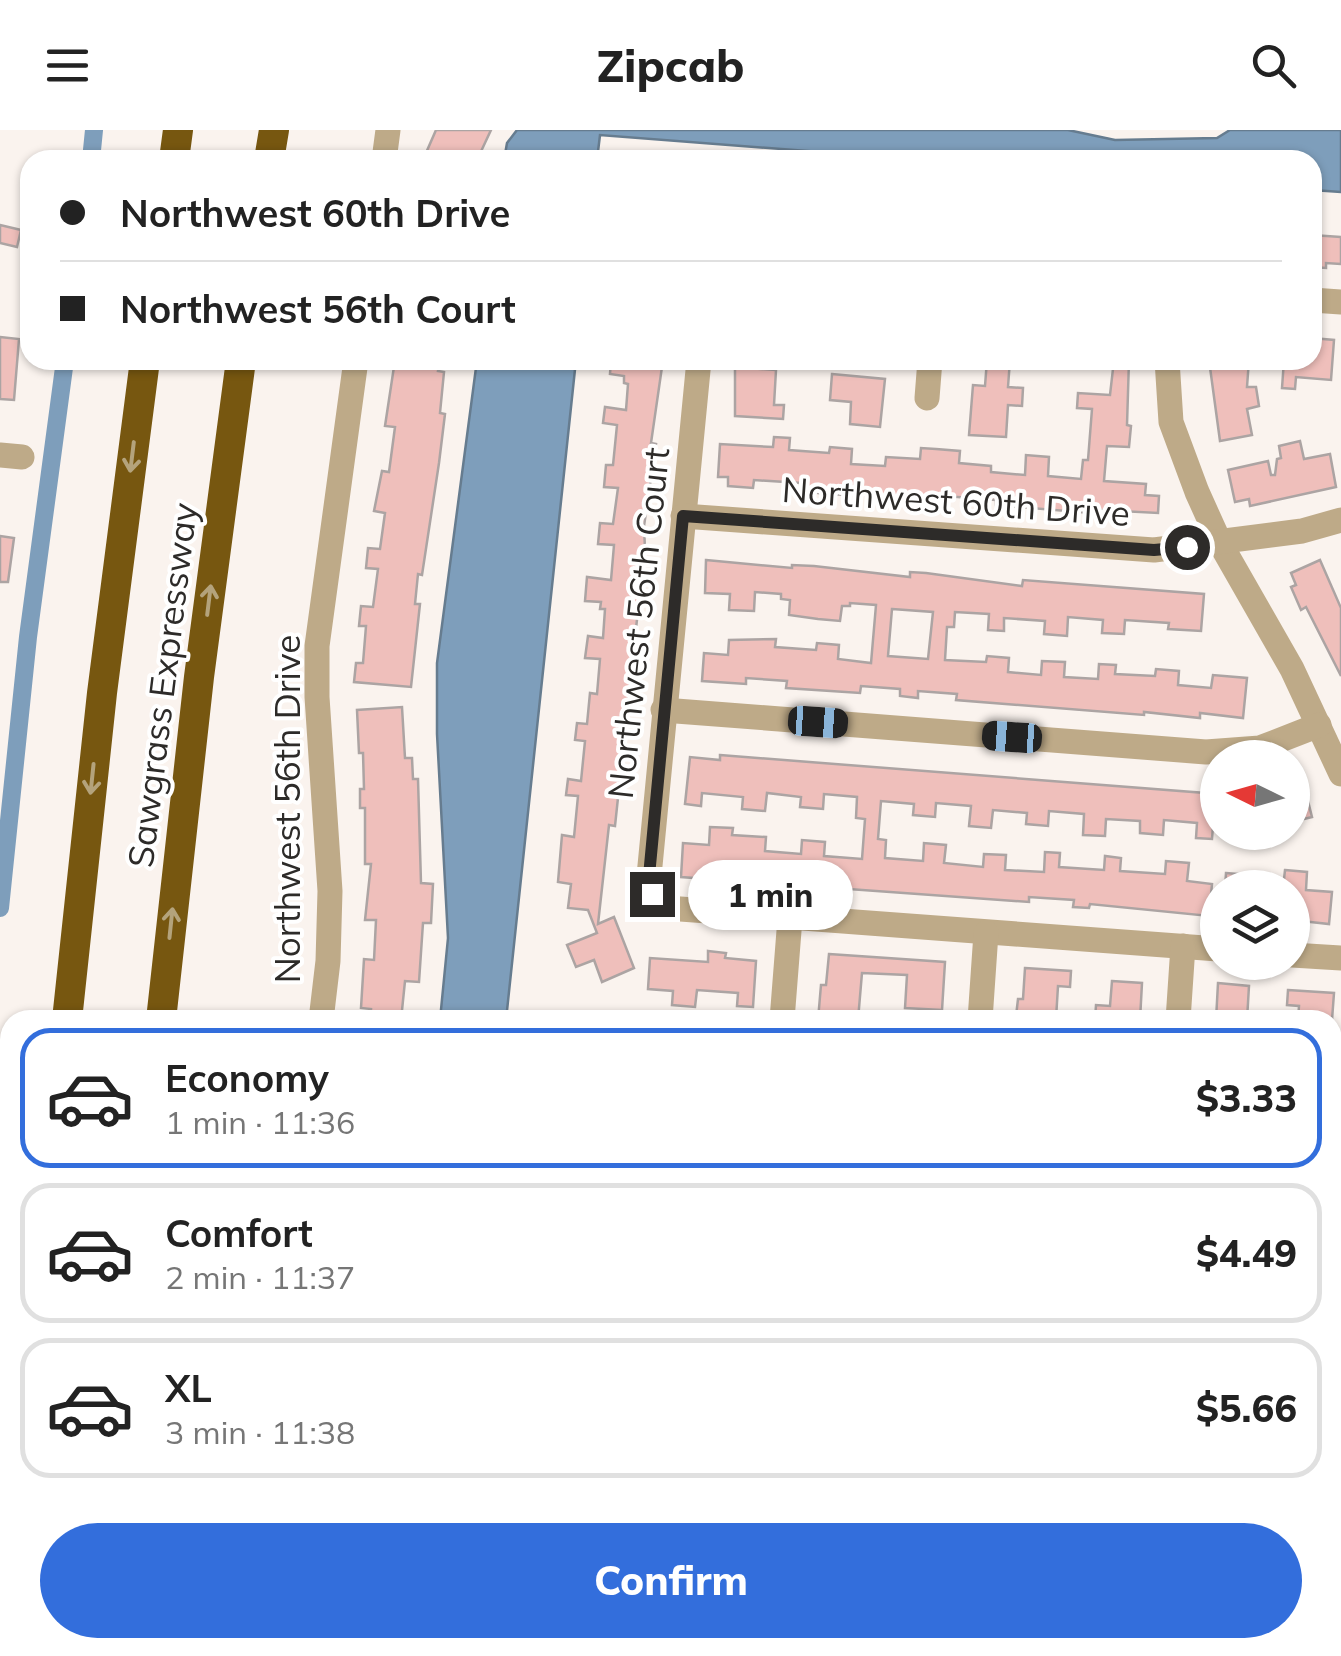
<!DOCTYPE html>
<html lang="en">
<head>
<meta charset="utf-8">
<style>
	body { margin:0; font-family:Mulish,sans-serif; background:#f6f6f6; color:#222; height:100vh; display:flex; flex-direction:column; font-size:38px; white-space:nowrap }
	* { box-sizing:border-box; margin:0 }
	p { font-size:32px; color:#767676 }
	.icon { flex:none; width:55px; height:55px; fill:none; stroke:currentColor; stroke-width:2; stroke-linecap:round; stroke-linejoin:round }
	.map { position:relative; flex:1; overflow:hidden }
	.drawer { position:absolute; left:0px; top:880px; width:1342px; height:648px; display:flex; flex-direction:column; background:#fff; border-radius:30px 30px 0 0; box-shadow:0 2px 8px #0004 }
	.drawer>* { flex:none }
	.banner { position:absolute; left:20px; top:20px; width:1302px; height:220px; border-radius:30px; box-shadow:0 2px 8px #0004; display:grid; align-content:center; height:220px; padding:0 40px; background:#fff }
	.needle { width:65px; rotate:275deg }
	.fabs { position:absolute; left:1200px; top:610px; display:grid; gap:20px }
	.fabs a { display:grid; place-items:center; width:110px; height:110px; border-radius:50%; background:#fff; box-shadow:0 2px 8px #0004; font-size:50px }
	.end { position:absolute; width:45px; height:45px; margin:-22px; border:12px solid #2d2b29; background:#fff; box-shadow:0 0 0 5px #fff }
	.from { border-radius:50% }
	.bubble { position:absolute; height:70px; border-radius:35px; background:#fff; box-shadow:0 2px 8px #0004; font-size:32px; font-weight:800; line-height:70px; text-align:center }
	.car { position:absolute; width:30px; height:60px; margin:-30px -15px; border-radius:12px; box-shadow:0 0 8px 2px #0007; background:linear-gradient(#222 24%,#8ab4d8 0 40%,#222 0 76%,#8ab4d8 0 86%,#222 0) }
	.banner b { display:flex; align-items:center; gap:35px; height:95px; font-size:38px }
	.banner b+b { border-top:2px solid #e0e0e0 }
	.banner i { width:25px; height:25px; background:#222 }
	ul { padding:18px 0 0; list-style:none }
	li { display:flex; align-items:center; gap:30px; height:140px; margin:0 20px 15px; padding:0 20px; border:5px solid #e0e0e0; border-radius:30px }
	li div { flex:1 }
	li b { display:block; font-size:38px }
	li em { font-style:normal; font-weight:800 }
	li.current { border-color:#336edc }
	li>.icon { width:90px; height:90px; stroke-width:1.5 }
	.cta { display:flex; gap:20px; margin-top:auto; padding:20px 40px }
	.cta a { flex:1; height:115px; border-radius:60px; background:#336edc; color:#fff; font-size:40px; font-weight:800; line-height:115px; text-align:center }
	header { display:flex; justify-content:space-between; align-items:center; height:130px; padding:0 40px; background:#fff; font-size:45px; font-weight:800 }
	.map>svg:first-child { display:block }
</style>
</head>
<body>
<header><svg class="icon" aria-label="menu" viewBox="0 0 24 24"><path d="M4 6h16M4 12h16M4 18h16"/></svg>Zipcab<svg class="icon" aria-label="search" viewBox="0 0 24 24"><circle cx="10" cy="10" r="6"/><path d="M15 15l6 6"/></svg></header>
<div class="map">
<svg width="1341" height="1526" viewBox="0 0 1341 1526">
	<rect width="100%" height="100%" fill="#faf3ee"/>
	<g fill="#7e9ebb" stroke="#667c8f" stroke-width="2.5">
		<path d="M 517,0 L 1068,0 L 1115,10 L 1217,8 L 1230,0 L 1341,0 L 1341,62 L 1313,60 L 1312,30 L 924,30 L 600,5 L 597,30 L 504,30 L 507,13 Z"/>
		<path d="M 477,230 L 576,230 L 506,890 L 440,890 L 448,808 L 437,604 L 437,533 Z"/>
	</g>
	<g fill="none" stroke-linecap="round" stroke-linejoin="round">
		<g stroke="#7e9ebb" stroke-width="18">
			<path d="M 91,30 L 94,0"/>
			<path d="M 0,778 L 28,507 L 65,230"/>
		</g>
	</g>
	<g fill="#efbfbb" stroke="#aca4a3" stroke-width="2.5" fill-rule="evenodd">
		<path d="M 436,0 L 491,0 L 477,30 L 441,30 L 426,23 Z"/>
		<path d="M 0,95 L 21,100 L 17,117 L 0,113 Z"/>
		<path d="M 1312,105 L 1341,107 L 1341,134 L 1326,133 L 1326,138 L 1312,137 Z"/>
		<path d="M 0,207 L 19,209 L 14,270 L 0,269 Z"/>
		<path d="M 1312,208 L 1334,210 L 1331,250 L 1296,247 L 1295,259 L 1282,258 L 1284,230 L 1312,230 Z"/>
		<path d="M 395,230 L 440,230 L 438,241 L 444,242 L 440,283 L 445,284 L 439,333 L 422,445 L 418,444 L 415,474 L 420,474 L 411,557 L 354,552 L 356,533 L 363,533 L 366,496 L 359,496 L 361,476 L 373,477 L 378,439 L 366,438 L 368,418 L 380,419 L 385,383 L 374,381 L 382,341 L 389,342 L 395,297 L 385,296 Z"/>
		<path d="M 611,230 L 663,230 L 651,313 L 656,314 L 644,396 L 645,419 L 640,419 L 637,452 L 641,452 L 615,696 L 609,695 L 598,794 L 614,787 L 634,838 L 602,852 L 594,830 L 576,837 L 567,815 L 597,803 L 588,780 L 568,778 L 571,754 L 558,752 L 562,705 L 574,707 L 578,666 L 566,665 L 568,649 L 581,651 L 585,611 L 575,610 L 577,593 L 587,594 L 590,563 L 597,564 L 600,529 L 585,528 L 588,506 L 603,508 L 605,479 L 600,479 L 601,472 L 585,471 L 587,447 L 611,450 L 614,415 L 598,414 L 600,393 L 613,394 L 618,358 L 604,357 L 606,335 L 613,335 L 617,295 L 603,293 L 605,277 L 626,280 L 628,254 L 624,253 L 624,246 L 610,244 Z"/>
		<path d="M 987,230 L 1010,230 L 1008,257 L 1023,258 L 1022,276 L 1008,275 L 1006,307 L 969,305 L 973,255 L 985,256 Z"/>
		<path d="M 1114,230 L 1129,230 L 1127,295 L 1131,296 L 1129,317 L 1107,316 L 1104,351 L 1146,354 L 1145,365 L 1159,366 L 1158,383 L 1101,380 L 1101,384 L 996,375 L 996,370 L 932,365 L 932,368 L 903,366 L 903,369 L 850,361 L 849,365 L 826,364 L 801,361 L 801,353 L 754,350 L 753,358 L 728,356 L 728,347 L 718,347 L 720,314 L 773,317 L 774,307 L 790,308 L 789,320 L 829,323 L 830,317 L 852,319 L 851,334 L 885,336 L 886,327 L 920,329 L 921,318 L 936,319 L 960,321 L 959,333 L 991,336 L 991,342 L 1025,345 L 1026,325 L 1049,327 L 1048,346 L 1081,349 L 1083,330 L 1088,330 L 1092,279 L 1077,278 L 1078,263 L 1110,265 Z"/>
		<path d="M 1209,230 L 1249,230 L 1247,257 L 1256,257 L 1259,276 L 1247,279 L 1252,305 L 1220,311 Z"/>
		<path d="M 735,237 L 776,240 L 774,275 L 784,275 L 783,289 L 735,286 Z"/>
		<path d="M 832,244 L 885,249 L 880,297 L 850,294 L 851,272 L 830,270 Z"/>
		<path d="M 1300,311 L 1304,329 L 1330,324 L 1336,357 L 1250,376 L 1249,369 L 1235,372 L 1228,340 L 1268,331 L 1271,345 L 1275,345 L 1277,329 L 1281,328 L 1279,316 Z"/>
		<path d="M 0,406 L 14,408 L 8,452 L 0,452 Z"/>
		<path d="M 706,430 L 792,438 L 792,435 L 814,436 L 910,447 L 910,442 L 926,443 L 1022,456 L 1023,450 L 1204,464 L 1201,501 L 1168,499 L 1169,493 L 1125,490 L 1124,504 L 1102,503 L 1103,490 L 1068,487 L 1067,506 L 1044,504 L 1045,491 L 1004,488 L 1004,501 L 988,500 L 989,484 L 955,482 L 954,497 L 947,497 L 945,530 L 986,532 L 987,526 L 1009,528 L 1008,542 L 1041,545 L 1042,531 L 1065,532 L 1064,547 L 1098,549 L 1099,534 L 1116,535 L 1115,544 L 1155,546 L 1156,539 L 1179,541 L 1178,555 L 1211,558 L 1213,545 L 1247,548 L 1243,588 L 1200,583 L 1200,588 L 1144,582 L 1144,585 L 956,570 L 957,564 L 918,561 L 918,568 L 900,566 L 900,559 L 861,556 L 860,563 L 786,558 L 787,551 L 746,548 L 746,554 L 702,551 L 704,523 L 728,525 L 729,510 L 776,509 L 775,517 L 816,520 L 817,513 L 839,515 L 838,529 L 871,533 L 876,475 L 850,473 L 850,476 L 842,476 L 840,491 L 818,489 L 789,485 L 790,470 L 781,469 L 781,464 L 755,462 L 754,481 L 729,480 L 730,464 L 705,463 ZM 892,479 L 933,482 L 928,529 L 888,526 Z"/>
		<path d="M 1320,430 L 1341,478 L 1341,546 L 1306,477 L 1301,480 L 1291,457 L 1296,455 L 1291,443 Z"/>
		<path d="M 402,577 L 405,628 L 412,628 L 413,649 L 418,649 L 421,753 L 433,754 L 431,793 L 423,793 L 419,852 L 405,851 L 401,890 L 370,890 L 371,879 L 361,878 L 364,829 L 374,830 L 376,790 L 365,790 L 371,734 L 365,734 L 365,678 L 360,678 L 360,659 L 364,659 L 363,623 L 359,623 L 357,580 Z"/>
		<path d="M 720,625 L 1218,664 L 1218,696 L 1213,696 L 1212,709 L 1196,708 L 1197,693 L 1164,690 L 1163,705 L 1140,703 L 1140,691 L 1106,689 L 1105,706 L 1083,705 L 1084,684 L 1049,681 L 1048,696 L 1026,694 L 1027,683 L 993,680 L 991,698 L 969,696 L 971,676 L 936,673 L 935,687 L 913,685 L 914,674 L 881,671 L 878,709 L 886,710 L 885,728 L 923,731 L 924,713 L 946,715 L 944,733 L 983,737 L 984,724 L 1006,725 L 1005,740 L 1044,742 L 1045,722 L 1060,723 L 1059,737 L 1104,740 L 1105,726 L 1121,728 L 1120,741 L 1165,744 L 1166,731 L 1189,733 L 1187,751 L 1212,754 L 1209,786 L 1090,774 L 1089,778 L 1073,777 L 1074,770 L 1029,767 L 1029,772 L 681,747 L 683,713 L 709,715 L 710,697 L 733,698 L 732,705 L 766,707 L 765,721 L 801,724 L 802,710 L 825,712 L 824,726 L 862,729 L 865,689 L 856,688 L 857,667 L 824,664 L 823,679 L 800,677 L 801,667 L 767,663 L 765,681 L 742,679 L 743,667 L 702,663 L 701,676 L 685,674 L 690,627 L 720,630 Z"/>
		<path d="M 1304,655 L 1312,687 L 1292,692 L 1292,658 Z"/>
		<path d="M 1285,740 L 1307,742 L 1306,760 L 1332,762 L 1329,794 L 1292,790 L 1292,758 L 1283,758 Z"/>
		<path d="M 1226,743 L 1249,745 L 1248,758 L 1225,758 Z"/>
		<path d="M 708,821 L 726,823 L 725,828 L 756,831 L 753,877 L 737,876 L 738,863 L 697,860 L 695,877 L 672,875 L 673,861 L 648,859 L 650,828 L 708,832 Z"/>
		<path d="M 829,824 L 945,832 L 942,880 L 905,878 L 907,845 L 862,843 L 858,890 L 818,890 L 821,855 L 826,855 Z"/>
		<path d="M 1025,838 L 1071,841 L 1070,857 L 1058,856 L 1056,889 L 1016,886 L 1018,869 L 1023,869 Z"/>
		<path d="M 1112,851 L 1142,853 L 1140,890 L 1095,890 L 1096,875 L 1110,876 Z"/>
		<path d="M 1218,853 L 1249,856 L 1247,890 L 1216,890 Z"/>
		<path d="M 1288,860 L 1334,863 L 1332,890 L 1298,890 L 1299,876 L 1287,875 Z"/>
	</g>
	<g fill="none" stroke-linecap="round" stroke-linejoin="round">
		<g stroke="#beaa88" stroke-width="25">
			<path d="M 384,30 L 388,0"/>
			<path d="M 1312,170 L 1341,172"/>
			<path d="M 699,230 L 649,746 L 652,763 L 667,778 L 1218,819"/>
			<path d="M 1167,230 L 1171,292 L 1197,362 L 1220,413 L 1292,539 L 1341,644"/>
			<path d="M 927,268 L 930,230"/>
			<path d="M 0,325 L 22,327"/>
			<path d="M 683,386 L 1154,420 L 1302,401 L 1341,390"/>
			<path d="M 663,580 L 1206,622 L 1260,618 L 1319,595"/>
			<path d="M 1292,825 L 1341,828"/>
			<path d="M 321,890 L 328,831 L 330,761 L 317,567 L 317,516 L 356,230"/>
			<path d="M 782,890 L 790,788"/>
			<path d="M 980,890 L 986,803"/>
			<path d="M 1178,890 L 1183,816"/>
			<path d="M 1332,1463 L 1341,1366"/>
			<path d="M 1332,1483 L 1341,1484"/>
		</g>
		<g stroke="#775710" stroke-width="30">
			<path d="M 174,30 L 178,0"/>
			<path d="M 269,30 L 274,0"/>
			<path d="M 67,890 L 102,563 L 145,230"/>
			<path d="M 161,890 L 199,547 L 241,230"/>
			<path d="M 1,1526 L 10,1438"/>
			<path d="M 96,1526 L 96,1518"/>
		</g>
	</g>
	<defs><path id="oneway-shaft" d="M-6 0H5M1.5-3L5.5 0L1.5 3" fill="none" stroke-width="1.6" stroke-linecap="round" stroke-linejoin="round" transform="scale(2.5)"/></defs>
	<g stroke="#b4a37c">
		<use href="#oneway-shaft" transform="translate(132 327) rotate(97)"/>
		<use href="#oneway-shaft" transform="translate(209 470) rotate(-83)"/>
		<use href="#oneway-shaft" transform="translate(92 649) rotate(96)"/>
		<use href="#oneway-shaft" transform="translate(171 793) rotate(-84)"/>
	</g>
	<g fill="none" stroke-linecap="round" stroke-linejoin="round">
		<path stroke="#2d2b29" stroke-width="12" d="M 652,764 L 649,746 L 683,386 L 1154,420 L 1187,417"/>
	</g>
	<g text-anchor="middle" dominant-baseline="central" stroke-width="8" stroke-linejoin="round" paint-order="stroke">
		<g font-size="35" fill="#2d2b29" stroke="#fff">
			<text transform="translate(956 371) rotate(4)">Northwest 60th Drive</text>
			<text transform="translate(638 493) rotate(-84)">Northwest 56th Court</text>
			<text transform="translate(162 555) rotate(-83)">Sawgrass Expressway</text>
			<text transform="translate(287 679) rotate(-90)">Northwest 56th Drive</text>
		</g>
	</g>
</svg>
<div class="fabs">
<a><svg class="needle" viewBox="-14 -14 28 28"><path d="M0-13l5 13h-10z" fill="#e53935"/><path d="M0 13l5-13h-10z" fill="#767676"/></svg></a>
<a><svg class="icon" aria-label="layers" viewBox="0 0 24 24"><path d="M12 4l9 5-9 5-9-5zM3 14l9 5 9-5"/></svg></a>
</div>
<i class="end from" style="left:1187px;top:417px"></i>
<i class="end" style="left:652px;top:764px"></i>
<div class="bubble" style="left:688px;top:730px;width:165px">1 min</div>
<i class="car" style="left:818px;top:592px;rotate:94deg"></i>
<i class="car" style="left:1012px;top:607px;rotate:274deg"></i>
<div class="banner">
<b><i class="from"></i>Northwest 60th Drive</b>
<b><i></i>Northwest 56th Court</b>
</div>
<section class="drawer">
<ul>
<li class="current"><svg class="icon" aria-label="car" viewBox="0 0 24 24"><path d="M5 17H2v-5l4-1 3-4h7l3 4 3 1v5h-3M9 17h6M6 11h13"/><circle cx="7" cy="17" r="2"/><circle cx="17" cy="17" r="2"/></svg><div><b>Economy</b><p>1 min · 11:36</p></div><em>$3.33</em></li>
<li><svg class="icon" aria-label="car" viewBox="0 0 24 24"><path d="M5 17H2v-5l4-1 3-4h7l3 4 3 1v5h-3M9 17h6M6 11h13"/><circle cx="7" cy="17" r="2"/><circle cx="17" cy="17" r="2"/></svg><div><b>Comfort</b><p>2 min · 11:37</p></div><em>$4.49</em></li>
<li><svg class="icon" aria-label="car" viewBox="0 0 24 24"><path d="M5 17H2v-5l4-1 3-4h7l3 4 3 1v5h-3M9 17h6M6 11h13"/><circle cx="7" cy="17" r="2"/><circle cx="17" cy="17" r="2"/></svg><div><b>XL</b><p>3 min · 11:38</p></div><em>$5.66</em></li>
</ul>
<div class="cta"><a>Confirm</a></div>
</section>
</div>
</body>
</html>
